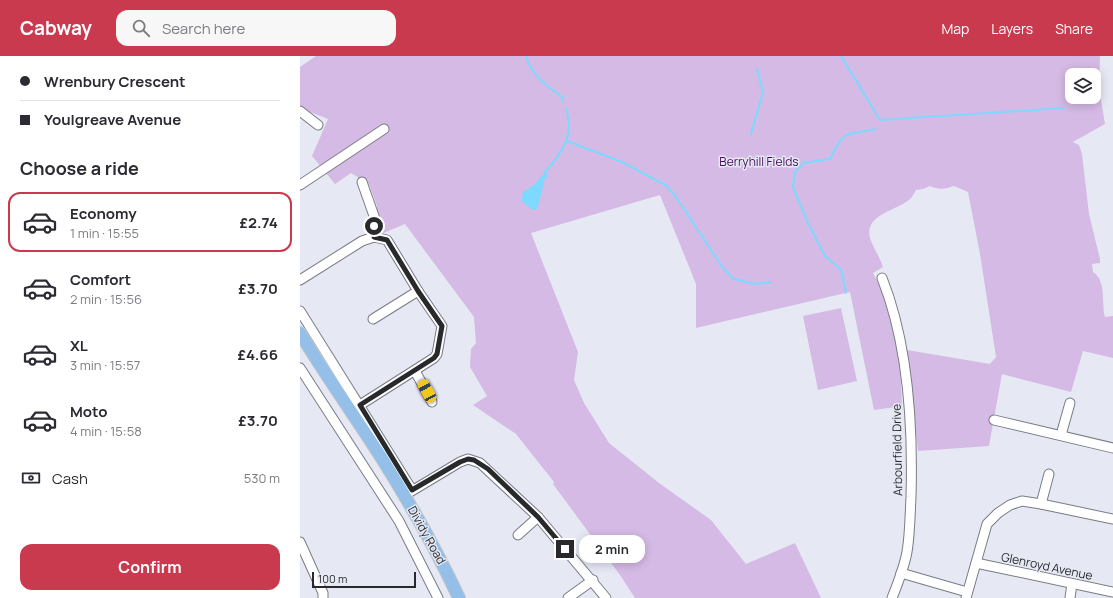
<!DOCTYPE html>
<html lang="en">
<head>
<meta charset="utf-8">
<style>
	body { margin:0; font-family:Manrope,sans-serif; background:#f7f7f7; color:#2b2b33; height:100vh; display:flex; flex-direction:column; font-size:15px; white-space:nowrap }
	* { box-sizing:border-box; margin:0 }
	p { font-size:13px; color:#7c7c81 }
	.icon { flex:none; width:22px; height:22px; fill:none; stroke:currentColor; stroke-width:2; stroke-linecap:round; stroke-linejoin:round }
	.map { position:relative; flex:1; overflow:hidden }
	.panel { display:flex; flex-direction:column; background:#fff; width:300px }
	.panel>* { flex:none }
	.guide { display:grid; align-content:center; height:88px; padding:0 20px; background:#fff }
	.buttons { position:absolute; left:765px; top:12px; display:grid; gap:8px }
	.buttons a { display:grid; place-items:center; width:36px; height:36px; border-radius:8px; background:#fff; box-shadow:0 2px 10px #0003; font-size:20px }
	.scale { position:absolute; left:12px; bottom:10px; width:104px; box-sizing:border-box; padding-left:4px; border:2px solid #28292d; border-top:0; font-size:11px; line-height:14px; white-space:nowrap; color:#28292d; -webkit-text-stroke:3px #e6e9f4; paint-order:stroke }
	.end { position:absolute; width:18px; height:18px; margin:-9px; border:5px solid #28292d; background:#fff; box-shadow:0 0 0 2px #fff }
	.from { border-radius:50% }
	.bubble { position:absolute; height:28px; border-radius:12px; background:#fff; box-shadow:0 2px 10px #0003; font-size:13px; font-weight:700; line-height:28px; text-align:center }
	.car { position:absolute; width:12px; height:24px; margin:-12px -6px; border-radius:5px; box-shadow:0 0 3px 1px #0007; background:linear-gradient(#f5c518 24%,#345 0 40%,#f5c518 0 76%,#345 0 86%,#f5c518 0) }
	.guide b { display:flex; align-items:center; gap:14px; height:38px; font-size:15px }
	.guide b+b { border-top:1px solid #e1e1e2 }
	.guide i { width:10px; height:10px; background:#2b2b33 }
	ul { padding:0; list-style:none }
	li { display:flex; align-items:center; gap:12px; height:60px; margin:0 8px 6px; padding:0 12px; border:2px solid transparent; border-radius:12px }
	li div { flex:1 }
	li b { display:block; font-size:15px }
	li em { font-style:normal; font-weight:700 }
	li.current { border-color:#ca3a4e }
	li>.icon { width:36px; height:36px; stroke-width:1.5 }
	h2 { padding:0 20px; font-size:18px; line-height:48px }
	.pay { display:flex; align-items:center; gap:10px; height:44px; padding:0 20px; font-size:15px }
	.pay p { margin-inline-start:auto }
	.action { display:flex; gap:8px; margin-top:auto; padding:8px 20px }
	.action a { flex:1; height:46px; border-radius:12px; background:#ca3a4e; color:#fff; font-size:16px; font-weight:700; line-height:46px; text-align:center }
	header { display:flex; align-items:center; gap:24px; box-sizing:border-box; height:56px; padding:0 20px; background:#ca3a4e; color:#fff }
	header strong { font-size:19px }
	nav { display:flex; gap:22px; margin-inline-start:auto; font-size:14px }
	.search { width:280px; height:36px; background:#f7f7f7; display:flex; align-items:center; gap:10px; box-sizing:border-box; padding:0 14px; border-radius:12px; color:#7c7c81; font-size:15px }
	main { display:flex; flex:1; min-height:0 }
	.map>svg:first-child { display:block }
</style>
</head>
<body>
<header>
<strong>Cabway</strong>
<div class="search"><svg class="icon" aria-label="search" viewBox="0 0 24 24"><circle cx="10" cy="10" r="6"/><path d="M15 15l6 6"/></svg>Search here</div>
<nav><a>Map</a><a>Layers</a><a>Share</a></nav>
</header>
<main>
<section class="panel">
<div class="guide">
<b><i class="from"></i>Wrenbury Crescent</b>
<b><i></i>Youlgreave Avenue</b>
</div>
<h2>Choose a ride</h2>
<ul>
<li class="current"><svg class="icon" aria-label="car" viewBox="0 0 24 24"><path d="M5 17H2v-5l4-1 3-4h7l3 4 3 1v5h-3M9 17h6M6 11h13"/><circle cx="7" cy="17" r="2"/><circle cx="17" cy="17" r="2"/></svg><div><b>Economy</b><p>1 min · 15:55</p></div><em>£2.74</em></li>
<li><svg class="icon" aria-label="car" viewBox="0 0 24 24"><path d="M5 17H2v-5l4-1 3-4h7l3 4 3 1v5h-3M9 17h6M6 11h13"/><circle cx="7" cy="17" r="2"/><circle cx="17" cy="17" r="2"/></svg><div><b>Comfort</b><p>2 min · 15:56</p></div><em>£3.70</em></li>
<li><svg class="icon" aria-label="car" viewBox="0 0 24 24"><path d="M5 17H2v-5l4-1 3-4h7l3 4 3 1v5h-3M9 17h6M6 11h13"/><circle cx="7" cy="17" r="2"/><circle cx="17" cy="17" r="2"/></svg><div><b>XL</b><p>3 min · 15:57</p></div><em>£4.66</em></li>
<li><svg class="icon" aria-label="car" viewBox="0 0 24 24"><path d="M5 17H2v-5l4-1 3-4h7l3 4 3 1v5h-3M9 17h6M6 11h13"/><circle cx="7" cy="17" r="2"/><circle cx="17" cy="17" r="2"/></svg><div><b>Moto</b><p>4 min · 15:58</p></div><em>£3.70</em></li>
</ul>
<div class="pay"><svg class="icon" aria-label="cash" viewBox="0 0 24 24"><path d="M3 7h18v10H3z"/><circle cx="12" cy="12" r="2"/></svg>Cash<p>530 m</p></div>
<div class="action"><a>Confirm</a></div>
</section>
<div class="map">
<svg width="813" height="542" viewBox="0 0 813 542">
	<rect width="100%" height="100%" fill="#e6e9f4"/>
	<g fill="#d5bae5" fill-rule="evenodd">
		<path d="M 16,0 L 800,0 L 799,32 L 805,68 L 773,86 L 779,89 L 782,98 L 789,158 L 800,203 L 800,207 L 792,208 L 793,216 C 807,225 801,247 805,261 L 813,260 L 813,302 L 783,295 L 771,336 L 702,318 L 689,390 L 618,395 L 607,294 L 690,308 L 696,301 L 680,198 L 668,136 L 654,130 C 645,133 639,134 630,130 L 623,133 L 616,134 C 614,137 612,142 609,144 C 595,155 564,159 570,182 C 573,192 580,201 583,211 L 573,217 C 595,256 601,305 602,350 L 574,354 L 550,236 L 396,272 L 396,228 L 360,139 L 231,177 L 278,296 L 274,324 L 284,347 L 309,387 L 359,427 L 411,464 L 446,508 L 495,487 L 521,542 L 335,542 L 320,519 L 253,428 L 254,426 L 216,378 L 173,349 L 187,340 L 170,311 L 171,293 L 176,287 L 174,261 L 105,168 L 81,178 L 76,170 L 77,150 L 69,128 L 51,117 L 35,128 L 12,100 L 28,63 L 0,52 L 0,11 ZM 772,19 L 794,19 L 794,41 L 772,41 Z"/>
		<path d="M 541,252 L 557,325 L 518,334 L 503,260 Z"/>
	</g>
	<path fill="#7ed9ff" d="M 245,116 L 249,120 L 245,122 L 238,150 L 237,153 L 233,154 L 221,145 L 223,136 L 234,129 Z"/>
	<g fill="none" stroke-linecap="round" stroke-linejoin="round">
		<g stroke="#7ed9ff" stroke-width="2">
			<path d="M 226,0 C 230,18 248,31 262,41 L 263,46"/>
			<path d="M 541,0 L 580,64"/>
			<path d="M 703,56 L 764,52"/>
			<path d="M 580,64 L 703,56"/>
			<path d="M 451,78 L 463,36 L 457,13"/>
			<path d="M 267,85 L 322,106 L 365,129"/>
			<path d="M 245,116 C 262,97 275,79 266,52"/>
			<path d="M 366,129 L 376,141 L 423,212 L 434,223 L 455,228 L 471,226"/>
			<path d="M 546,237 L 541,214 L 525,200 L 507,165 L 493,131 L 495,116 L 503,107 L 530,103 C 545,72 545,80 575,73"/>
		</g>
		<defs>
			<g id="minor">
				<path d="M 0,55 L 18,69"/>
				<path d="M 62,126 L 74,160 L 74,181"/>
				<path d="M 0,129 L 84,73"/>
				<path d="M 582,222 C 608,287 613,372 611,441 C 610,459 610,478 607,496 C 604,512 598,527 592,542"/>
				<path d="M 0,224 L 62,185 L 74,181 L 87,184 L 118,235 L 142,270 L 137,298 L 134,302 L 60,349"/>
				<path d="M 0,255 L 112,434"/>
				<path d="M 73,263 L 118,235"/>
				<path d="M 0,312 L 99,465 L 138,542"/>
				<path d="M 115,315 L 132,346"/>
				<path d="M 694,364 L 813,392"/>
				<path d="M 761,379 L 770,347"/>
				<path d="M 105,439 L 160,406 L 168,403 L 180,407 L 238,461 L 306,542"/>
				<path d="M 741,448 L 749,418"/>
				<path d="M 218,479 L 238,461"/>
				<path d="M 0,486 L 23,537 L 23,542"/>
				<path d="M 676,507 L 813,536"/>
				<path d="M 601,517 L 667,536"/>
				<path d="M 268,542 L 293,524"/>
				<path d="M 666,542 L 687,468 L 698,457 L 710,449 L 722,445 L 741,448 L 813,463"/>
				<path d="M 770,542 L 772,528"/>
			</g>
			<path id="major" d="M 0,277 C 26,320 55,360 81,401 C 110,447 136,493 159,542"/>
		</defs>
		<use href="#minor" stroke="#797c85" stroke-width="11"/>
		<use href="#major" stroke="#c7c7c8" stroke-width="14"/>
		<use href="#minor" stroke="#fff" stroke-width="9"/>
		<use href="#major" stroke="#93bfe8" stroke-width="12"/>
	</g>
	<g fill="none" stroke-linecap="round" stroke-linejoin="round">
		<path stroke="#28292d" stroke-width="5" d="M 74,170 L 74,181 L 87,184 L 118,235 L 142,270 L 137,298 L 134,302 L 60,349 L 112,434 L 160,406 L 168,403 L 174,404 L 188,413 L 238,461 L 265,493"/>
	</g>
	<g text-anchor="middle" dominant-baseline="central" stroke-width="3" stroke-linejoin="round" paint-order="stroke">
		<g font-size="12" fill="#430b5a" stroke="#e6e9f4">
			<text x="459" y="105">Berryhill Fields</text>
		</g>
		<g font-size="12" fill="#28292d" stroke="#e6e9f4">
			<text transform="translate(597 394) rotate(-91)">Arbourfield Drive</text>
			<text transform="translate(127 479) rotate(61)">Dividy Road</text>
			<text transform="translate(747 510) rotate(12)">Glenroyd Avenue</text>
		</g>
	</g>
</svg>
<div class="buttons">
<a><svg class="icon" aria-label="layers" viewBox="0 0 24 24"><path d="M12 4l9 5-9 5-9-5zM3 14l9 5 9-5"/></svg></a>
</div>
<div class="scale">100 m</div>
<i class="end from" style="left:74px;top:170px"></i>
<i class="end" style="left:265px;top:493px"></i>
<div class="bubble" style="left:279px;top:479px;width:66px">2 min</div>
<i class="car" style="left:127px;top:335px;rotate:331deg"></i>
</div>
</main>
</body>
</html>
